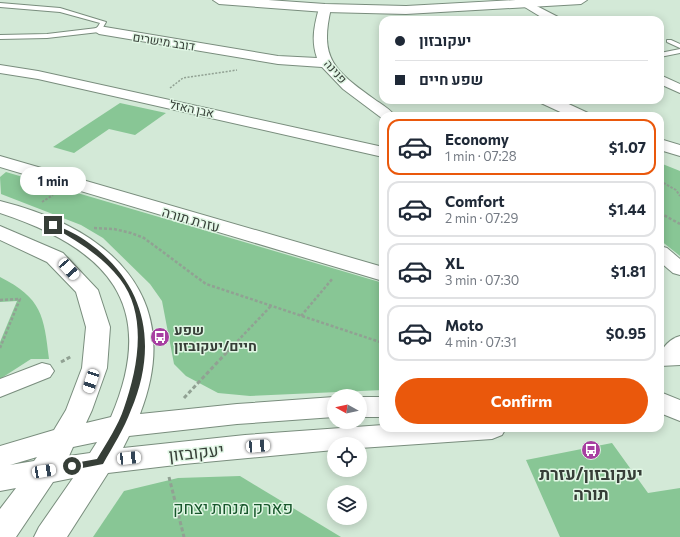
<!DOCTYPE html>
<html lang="en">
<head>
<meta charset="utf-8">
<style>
	body { margin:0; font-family:Commissioner,Heebo,sans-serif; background:#f2f2f3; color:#1f2937; height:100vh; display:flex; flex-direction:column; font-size:15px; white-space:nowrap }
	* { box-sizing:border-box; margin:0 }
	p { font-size:13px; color:#747a83 }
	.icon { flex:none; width:22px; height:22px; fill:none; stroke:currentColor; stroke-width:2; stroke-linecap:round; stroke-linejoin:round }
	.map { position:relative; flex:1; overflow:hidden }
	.side { position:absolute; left:379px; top:112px; width:285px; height:320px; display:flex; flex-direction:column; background:#fff; border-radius:12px; box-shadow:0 2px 10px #0003 }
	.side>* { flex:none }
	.hud { position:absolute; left:379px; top:16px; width:285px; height:88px; border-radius:12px; box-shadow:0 2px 10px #0003; display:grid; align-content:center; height:88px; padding:0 16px; background:#fff }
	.needle { width:26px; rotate:278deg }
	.buttons { position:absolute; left:327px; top:389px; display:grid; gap:8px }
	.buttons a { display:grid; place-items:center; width:40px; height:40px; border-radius:50%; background:#fff; box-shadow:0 2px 10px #0003; font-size:20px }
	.end { position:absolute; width:18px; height:18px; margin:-9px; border:5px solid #363e37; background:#fff; box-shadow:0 0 0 2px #fff }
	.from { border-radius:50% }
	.bubble { position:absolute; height:28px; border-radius:14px; background:#fff; box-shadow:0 2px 10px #0003; font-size:13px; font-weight:700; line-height:28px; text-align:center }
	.car { position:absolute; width:12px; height:24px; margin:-12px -6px; border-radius:5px; box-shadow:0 0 3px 1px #0007; background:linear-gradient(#fff 24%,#345 0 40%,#fff 0 76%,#345 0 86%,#fff 0) }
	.hud b { display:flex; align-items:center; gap:14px; height:38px; font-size:15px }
	.hud b+b { border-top:1px solid #e0e1e3 }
	.hud i { width:10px; height:10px; background:#1f2937 }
	ul { padding:7px 0 0; list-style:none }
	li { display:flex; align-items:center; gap:12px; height:56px; margin:0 8px 6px; padding:0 8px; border:2px solid #e0e1e3; border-radius:12px }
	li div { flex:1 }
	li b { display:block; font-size:15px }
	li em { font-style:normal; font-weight:700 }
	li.on { border-color:#ea580c }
	li>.icon { width:36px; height:36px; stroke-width:1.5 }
	.button { display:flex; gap:8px; margin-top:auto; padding:8px 16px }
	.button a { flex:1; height:46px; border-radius:24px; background:#ea580c; color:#fff; font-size:16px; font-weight:700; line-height:46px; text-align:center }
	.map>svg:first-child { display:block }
</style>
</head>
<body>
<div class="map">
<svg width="680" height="537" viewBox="0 0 680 537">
	<rect width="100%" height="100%" fill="#d3e9d7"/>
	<g fill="#88c695">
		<path d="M 120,103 L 166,113 L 135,135 L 109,129 L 74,153 L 53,147 Z"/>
		<path d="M 660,163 L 680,171 L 680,256 L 660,240 Z"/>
		<path d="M 6,172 L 383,283 L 383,390 L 250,396 L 218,393 L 186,376 L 174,364 L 162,301 L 150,284 L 103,238 L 81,225 L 1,194 L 0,177 Z"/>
		<path d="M 0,277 C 42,298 44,316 49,359 L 31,359 L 0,379 L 0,342 L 17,301 L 0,302 Z"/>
		<path d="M 612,443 L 648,493 L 680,488 L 680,537 L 560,537 L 526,460 Z"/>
		<path d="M 240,476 L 341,537 L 93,537 L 124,491 L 178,478 Z"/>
	</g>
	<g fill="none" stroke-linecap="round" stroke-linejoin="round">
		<defs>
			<g id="lane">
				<path d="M 0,3 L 60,8 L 106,22 L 101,31 L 99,32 L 47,38 L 0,39 L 0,35 L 47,34 L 97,28 L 100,23 L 60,12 L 0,7 Z"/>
				<path d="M 667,40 L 671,40 L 680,44 L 680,48 L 667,42 Z"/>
				<path d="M 680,49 L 680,53 L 660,57 L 660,53 Z"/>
			</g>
			<g id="street">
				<path d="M 527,1 L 558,17 L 560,20 L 546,20 L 523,6 L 521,4 L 523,2 Z"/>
				<path d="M 325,5 L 331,8 C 319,59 334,70 374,99 C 381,104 390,109 395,116 L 383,116 L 383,119 L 343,89 L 322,67 L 278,64 L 99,34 L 93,30 L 99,26 L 278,56 L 317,58 C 311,41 314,26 319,8 Z"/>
				<path d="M 0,65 L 38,71 L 383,147 L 383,157 L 38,79 L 0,73 Z"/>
				<path d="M 660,75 L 680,84 L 680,93 L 660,84 Z"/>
				<path d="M 660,246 L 667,248 L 680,259 L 680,275 L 673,273 L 660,262 Z"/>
				<path d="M 680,336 L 680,359 L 671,363 L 663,361 L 660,356 C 663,346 670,339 680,336 Z"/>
				<path d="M 42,363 L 50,365 L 54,371 L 50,377 L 0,397 L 0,379 Z"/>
			</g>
			<g id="secondary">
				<path d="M 213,0 L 268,0 L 325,4 L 406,6 L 516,0 L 587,0 L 581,4 L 406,14 L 325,12 L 219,4 Z"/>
				<path d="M 539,100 L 560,100 L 588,113 L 590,116 L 569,116 L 541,103 Z"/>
				<path d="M 660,139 L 680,145 L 680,156 L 660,150 Z"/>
				<path d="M 0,156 L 383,267 L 383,281 L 0,167 Z"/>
				<path d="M 0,201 C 108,228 186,295 140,414 L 237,404 L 334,397 L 334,417 L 237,424 L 129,436 L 123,448 L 245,435 L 383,425 L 383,428 L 506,428 L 502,435 L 492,439 L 360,448 L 360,444 L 334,444 L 334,450 L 184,464 L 108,473 L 67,537 L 34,537 L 39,527 L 73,478 L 53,482 L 16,537 L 0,537 L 0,509 L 16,488 L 0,491 L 0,446 L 54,430 L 66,410 L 82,368 L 86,327 L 76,292 L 47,262 L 0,240 L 0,226 L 63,253 L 98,290 L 110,327 L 107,368 L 92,410 L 86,423 L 111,417 C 160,303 106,248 0,213 ZM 97,442 L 90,453 L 69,456 L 73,447 ZM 37,457 L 34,461 L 10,465 Z"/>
				<path d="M 680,347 L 680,365 L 660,366 L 660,348 Z"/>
				<path d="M 660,392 L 680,400 L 680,421 L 660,413 Z"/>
				<rect x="360" y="397" width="23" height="20"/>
			</g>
		</defs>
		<use href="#lane" stroke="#798d7d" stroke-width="2"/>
		<use href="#street" stroke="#798d7d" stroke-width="2"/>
		<use href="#secondary" stroke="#798d7d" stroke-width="2"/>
		<path stroke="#91a193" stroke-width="1.5" stroke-dasharray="2 1.5" stroke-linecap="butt" d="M 170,88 L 183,78 L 237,70"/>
		<g stroke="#91a193" stroke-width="2" stroke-dasharray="2.5 1.5" stroke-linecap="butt">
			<path d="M 660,181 L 676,190 L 680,196"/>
			<path d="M 42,202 L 53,195"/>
		</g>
		<g stroke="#91a193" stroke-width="2.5" stroke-dasharray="3 2" stroke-linecap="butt">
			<path d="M 660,213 L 680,224"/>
			<path d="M 94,228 L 114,229 L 131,233 L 144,238 L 206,284 L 383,343"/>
			<path d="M 0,300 L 20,299 L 0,348"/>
			<path d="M 301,316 L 333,278"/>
			<path d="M 227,352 L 271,306"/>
		</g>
		<g stroke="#91a193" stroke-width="3" stroke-dasharray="4 2.5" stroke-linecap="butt">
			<path d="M 61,362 L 72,356"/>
			<path d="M 184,398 L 228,351"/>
			<path d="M 169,477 L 184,537"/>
		</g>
		<use href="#lane" fill="#fff" fill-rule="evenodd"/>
		<use href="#street" fill="#fff" fill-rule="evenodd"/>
		<use href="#secondary" fill="#fff" fill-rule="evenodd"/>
	</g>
	<path fill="#363e37" d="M 51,224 L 55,224 C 66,230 79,235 89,243 C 147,285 158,346 131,410 C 124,429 113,446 103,464 L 72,470 L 68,466 L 69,464 L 97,459 C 107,442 118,426 124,408 C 138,368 148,315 120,279 C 101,255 77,241 51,226 Z"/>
	<defs>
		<symbol id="bus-disc" viewBox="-11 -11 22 22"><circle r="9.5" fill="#a73fa1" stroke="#e0f6e4"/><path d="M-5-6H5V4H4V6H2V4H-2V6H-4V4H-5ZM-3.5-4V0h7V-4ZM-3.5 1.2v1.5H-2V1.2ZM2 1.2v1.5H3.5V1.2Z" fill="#fff"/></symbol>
	</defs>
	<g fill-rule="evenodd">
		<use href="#bus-disc" x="149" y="326" width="22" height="22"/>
		<use href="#bus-disc" x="580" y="439" width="22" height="22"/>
	</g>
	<g text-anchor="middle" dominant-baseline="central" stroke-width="3" stroke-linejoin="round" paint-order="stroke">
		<g font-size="12" fill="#363e37" stroke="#e0f6e4">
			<text transform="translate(164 41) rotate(9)">דובב מישרים</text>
			<text transform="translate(336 71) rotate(48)">פנינה</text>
			<text transform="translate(192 108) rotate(12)">אבן האזל</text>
		</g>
		<g font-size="14" fill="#363e37" stroke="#e0f6e4">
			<text transform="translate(191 219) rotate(16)">עזרת תורה</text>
		</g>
		<g font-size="14" font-weight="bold" fill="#363e37" stroke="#e0f6e4" text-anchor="start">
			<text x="174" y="329">שפע<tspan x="174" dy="16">חיים/יעקובזון</tspan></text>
		</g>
		<g font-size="17" fill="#363e37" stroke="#e0f6e4">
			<text transform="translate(196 452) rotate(-6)">יעקובזון</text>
		</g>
		<g font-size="17" font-weight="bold" fill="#363e37" stroke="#e0f6e4">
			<text x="591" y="473">יעקובזון/עזרת<tspan x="591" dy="20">תורה</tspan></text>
		</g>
		<g font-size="17" fill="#17562b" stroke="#e0f6e4">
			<text x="233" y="507">פארק מנחת יצחק</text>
		</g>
	</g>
</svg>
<div class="buttons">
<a><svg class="needle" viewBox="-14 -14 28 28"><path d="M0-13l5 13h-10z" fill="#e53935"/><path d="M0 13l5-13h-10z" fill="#747a83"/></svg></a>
<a><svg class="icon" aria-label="locate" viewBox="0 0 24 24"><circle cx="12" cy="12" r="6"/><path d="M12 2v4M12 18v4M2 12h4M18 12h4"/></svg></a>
<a><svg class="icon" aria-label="layers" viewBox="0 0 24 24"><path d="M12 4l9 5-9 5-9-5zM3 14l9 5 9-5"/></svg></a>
</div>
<i class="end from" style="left:72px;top:466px"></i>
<i class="end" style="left:53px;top:225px"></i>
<div class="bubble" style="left:20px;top:167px;width:66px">1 min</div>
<i class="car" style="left:69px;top:269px;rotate:138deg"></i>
<i class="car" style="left:91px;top:381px;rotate:198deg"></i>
<i class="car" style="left:258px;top:446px;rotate:86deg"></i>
<i class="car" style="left:129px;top:458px;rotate:84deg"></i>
<i class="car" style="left:44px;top:471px;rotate:81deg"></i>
<div class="hud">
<b><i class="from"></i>יעקובזון</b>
<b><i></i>שפע חיים</b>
</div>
<section class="side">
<ul>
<li class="on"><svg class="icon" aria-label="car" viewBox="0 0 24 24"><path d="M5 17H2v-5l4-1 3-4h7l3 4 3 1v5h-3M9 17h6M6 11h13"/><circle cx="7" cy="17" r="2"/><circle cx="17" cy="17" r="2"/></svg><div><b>Economy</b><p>1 min · 07:28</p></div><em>$1.07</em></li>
<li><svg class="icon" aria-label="car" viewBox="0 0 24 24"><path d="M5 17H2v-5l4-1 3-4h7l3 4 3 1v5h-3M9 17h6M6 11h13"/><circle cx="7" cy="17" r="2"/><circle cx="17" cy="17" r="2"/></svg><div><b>Comfort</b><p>2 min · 07:29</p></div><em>$1.44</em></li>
<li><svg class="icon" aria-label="car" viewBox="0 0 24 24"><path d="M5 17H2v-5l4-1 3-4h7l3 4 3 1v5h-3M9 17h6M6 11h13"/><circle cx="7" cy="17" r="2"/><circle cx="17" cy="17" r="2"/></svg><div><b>XL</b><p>3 min · 07:30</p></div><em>$1.81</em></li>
<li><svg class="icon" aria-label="car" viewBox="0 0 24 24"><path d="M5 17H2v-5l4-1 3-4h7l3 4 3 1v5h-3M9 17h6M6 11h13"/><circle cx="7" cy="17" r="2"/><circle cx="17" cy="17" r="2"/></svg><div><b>Moto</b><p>4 min · 07:31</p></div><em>$0.95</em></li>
</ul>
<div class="button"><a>Confirm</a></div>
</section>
</div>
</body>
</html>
